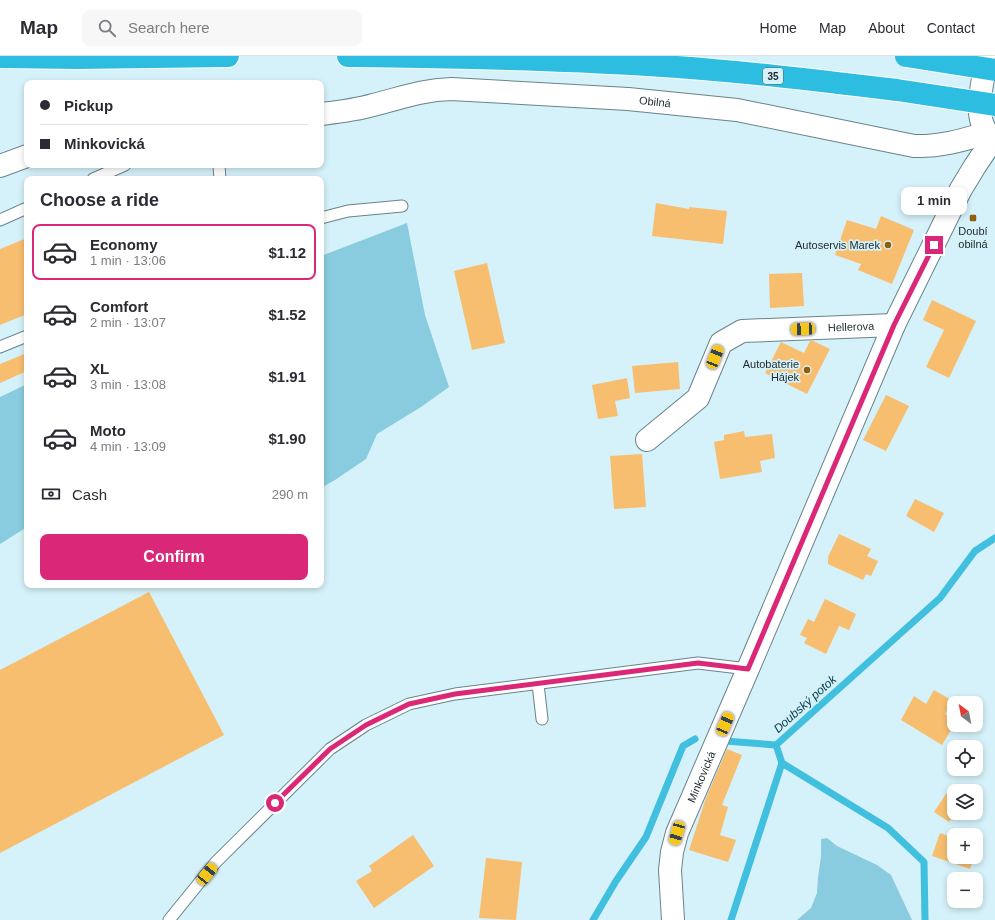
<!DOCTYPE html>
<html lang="en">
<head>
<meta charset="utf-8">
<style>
	body { margin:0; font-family:Helvetica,sans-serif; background:#f7f7f7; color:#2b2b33; height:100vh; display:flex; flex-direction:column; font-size:15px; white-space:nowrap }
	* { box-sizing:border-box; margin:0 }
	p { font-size:13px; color:#7c7c81 }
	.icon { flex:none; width:22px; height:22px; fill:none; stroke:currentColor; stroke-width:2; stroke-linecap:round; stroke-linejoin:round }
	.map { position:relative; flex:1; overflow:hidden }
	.panel { position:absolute; left:24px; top:120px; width:300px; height:412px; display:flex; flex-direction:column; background:#fff; border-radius:8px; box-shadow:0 2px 6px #0003 }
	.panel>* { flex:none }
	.banner { position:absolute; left:24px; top:24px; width:300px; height:88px; border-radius:8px; box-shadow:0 2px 6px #0003; display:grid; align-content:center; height:88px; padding:0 16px; background:#fff }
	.needle { width:26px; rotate:328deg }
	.controls { position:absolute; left:947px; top:640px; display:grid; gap:8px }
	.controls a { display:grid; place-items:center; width:36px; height:36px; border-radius:8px; background:#fff; box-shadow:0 2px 6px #0003; font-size:20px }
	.end { position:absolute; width:18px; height:18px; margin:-9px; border:5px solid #db2777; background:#fff; box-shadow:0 0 0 2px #fff }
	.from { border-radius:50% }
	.bubble { position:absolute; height:28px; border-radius:8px; background:#fff; box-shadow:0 2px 6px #0003; font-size:13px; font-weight:700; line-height:28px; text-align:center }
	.car { position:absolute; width:12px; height:24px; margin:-12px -6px; border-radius:5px; box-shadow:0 0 3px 1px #0007; background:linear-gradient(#f5c518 24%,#345 0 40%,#f5c518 0 76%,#345 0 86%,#f5c518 0) }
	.banner b { display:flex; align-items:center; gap:14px; height:38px; font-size:15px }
	.banner b+b { border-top:1px solid #e1e1e2 }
	.banner i { width:10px; height:10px; background:#2b2b33 }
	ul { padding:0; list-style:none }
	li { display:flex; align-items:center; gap:12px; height:56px; margin:0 8px 6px; padding:0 8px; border:2px solid transparent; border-radius:8px }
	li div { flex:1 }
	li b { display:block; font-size:15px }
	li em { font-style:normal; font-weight:700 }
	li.current { border-color:#db2777 }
	li>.icon { width:36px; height:36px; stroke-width:1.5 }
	h2 { padding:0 16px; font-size:18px; line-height:48px }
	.pay { display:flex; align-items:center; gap:10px; height:44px; padding:0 16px; font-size:15px }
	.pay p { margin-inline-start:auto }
	.action { display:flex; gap:8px; margin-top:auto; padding:8px 16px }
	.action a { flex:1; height:46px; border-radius:8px; background:#db2777; color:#fff; font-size:16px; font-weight:700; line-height:46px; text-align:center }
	header { display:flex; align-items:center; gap:24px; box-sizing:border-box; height:56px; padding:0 20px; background:#fff; border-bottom:1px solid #e1e1e2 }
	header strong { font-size:19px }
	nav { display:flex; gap:22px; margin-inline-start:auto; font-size:14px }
	.search { width:280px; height:36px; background:#f7f7f7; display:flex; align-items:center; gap:10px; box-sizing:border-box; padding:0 14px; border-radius:8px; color:#7c7c81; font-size:15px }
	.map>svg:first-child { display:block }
</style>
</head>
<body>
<header>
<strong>Map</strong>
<div class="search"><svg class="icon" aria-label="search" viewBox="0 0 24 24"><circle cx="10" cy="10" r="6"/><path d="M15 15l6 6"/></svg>Search here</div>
<nav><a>Home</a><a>Map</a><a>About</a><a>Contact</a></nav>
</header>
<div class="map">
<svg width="995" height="864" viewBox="0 0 995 864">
	<rect width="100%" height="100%" fill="#d5f1f9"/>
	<g fill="#89cce0">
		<path d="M 407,167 L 425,259 L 449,331 L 421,351 L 377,378 L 366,403 L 335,424 L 321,432 L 321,200 Z"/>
		<path d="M 27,328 L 27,471 L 0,488 L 0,341 Z"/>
		<path d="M 827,782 L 837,790 L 877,809 L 891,819 L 912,864 L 797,864 L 811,852 L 817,837 L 818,821 L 821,801 L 821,783 Z"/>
	</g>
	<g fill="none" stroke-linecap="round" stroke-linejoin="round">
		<g stroke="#41bfdf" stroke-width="7">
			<path d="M 725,685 L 776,689"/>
			<path d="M 593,864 L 616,825 L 646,781 L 683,690 L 695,683"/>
			<path d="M 731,864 L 782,707"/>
			<path d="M 925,864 L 924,806 L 888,772 L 782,707 L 776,689 L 940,542 L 975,495 L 995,482"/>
		</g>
	</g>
	<g fill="#f7be6f">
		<path d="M 656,147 L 689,153 L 689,151 L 727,155 L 723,188 L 652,180 Z"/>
		<path d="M 881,160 L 914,174 L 892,228 L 858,214 L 861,208 L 835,199 L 847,164 L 876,173 Z"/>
		<path d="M 27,182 L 27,258 L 0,269 L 0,193 Z"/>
		<path d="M 487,207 L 505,287 L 472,294 L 454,215 Z"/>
		<path d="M 802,217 L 804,250 L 770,252 L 769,218 Z"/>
		<path d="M 932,244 L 976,265 L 949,322 L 926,311 L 944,274 L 923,264 Z"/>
		<path d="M 810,285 L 813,285 L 830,293 L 807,338 L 765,317 L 781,286 L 804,297 Z"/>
		<path d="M 27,297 L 27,315 L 0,327 L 0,308 Z"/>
		<path d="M 678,306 L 680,333 L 635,337 L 632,310 Z"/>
		<path d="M 627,322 L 630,342 L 615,345 L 618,360 L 598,363 L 592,329 Z"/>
		<path d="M 886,339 L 909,350 L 886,395 L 863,384 Z"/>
		<path d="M 744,375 L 745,381 L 772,378 L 775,402 L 760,405 L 762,416 L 720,423 L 714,386 L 724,384 L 724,379 Z"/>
		<path d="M 642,398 L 646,451 L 614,453 L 610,400 Z"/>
		<path d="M 915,443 L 944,457 L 934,476 L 906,460 Z"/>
		<path d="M 839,478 L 871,493 L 867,500 L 878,505 L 871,520 L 866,518 L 863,524 L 828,508 L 828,501 Z"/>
		<path d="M 149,536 L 224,679 L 0,797 L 0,614 Z"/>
		<path d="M 825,543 L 856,558 L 849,574 L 839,570 L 826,598 L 804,587 L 807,582 L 800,579 L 808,563 L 814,566 Z"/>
		<path d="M 934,634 L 953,645 L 945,658 L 954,663 L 954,669 L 942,689 L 901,664 L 914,640 L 926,648 Z"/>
		<path d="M 727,693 L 742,699 L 722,749 L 728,751 L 720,779 L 736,784 L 728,806 L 689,794 L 706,742 Z"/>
		<path d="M 948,735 L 954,739 L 955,757 L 949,766 L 934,756 Z"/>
		<path d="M 940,777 L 954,782 L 954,801 L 974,801 L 970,813 L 932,800 Z"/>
		<path d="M 413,779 L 434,810 L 374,852 L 356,825 L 372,815 L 369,810 Z"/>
		<path d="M 486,802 L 522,806 L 516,864 L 479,862 Z"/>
	</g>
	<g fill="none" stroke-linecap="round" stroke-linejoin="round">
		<defs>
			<g id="lane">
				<path d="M 219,109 L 220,123"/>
				<path d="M 93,123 L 125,109"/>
				<path d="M 321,162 L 348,155 L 402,150"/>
				<path d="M 0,164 L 27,152"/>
				<path d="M 0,291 L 27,280"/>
				<path d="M 538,628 L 542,663"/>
				<path d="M 169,864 L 216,806 L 330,693 L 366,669 L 409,648 L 455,638 L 698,607 L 748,613"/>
			</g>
			<g id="street">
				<path id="s1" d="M 321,58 C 338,56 356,54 373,49 C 402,42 421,34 451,33 L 628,43 L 737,54 L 914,90 C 940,91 963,84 987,77"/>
				<path d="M 0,110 L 27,100"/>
				<path id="s2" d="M 647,384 L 698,342 L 721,287 L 742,275 L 894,269"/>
			</g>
			<g id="secondary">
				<path d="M 989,0 L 986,6 C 982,32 970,66 995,85"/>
				<path id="s3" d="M 673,864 L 670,814 L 672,796 L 677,777 L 748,613 L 894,269 L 961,133 L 975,110 L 993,83"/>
			</g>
			<g id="highway">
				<path d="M 348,0 C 448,1 547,3 647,9 C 731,14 814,24 897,34"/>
				<path d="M 0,1 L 77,2 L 228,0"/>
			</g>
		</defs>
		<use href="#lane" stroke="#6a838b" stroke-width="13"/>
		<use href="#street" stroke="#6a838b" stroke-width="24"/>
		<use href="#secondary" stroke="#6a838b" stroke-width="24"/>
		<use href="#highway" stroke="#fff" stroke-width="24"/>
		<use href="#lane" stroke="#fff" stroke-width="11"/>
		<use href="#street" stroke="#fff" stroke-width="22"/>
		<use href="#secondary" stroke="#fff" stroke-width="22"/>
		<use href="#highway" stroke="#2cbde0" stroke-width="22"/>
		<defs>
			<g id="highway-bridge">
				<path d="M 906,0 L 995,14"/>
				<path d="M 897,34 L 995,49"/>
			</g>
		</defs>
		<use href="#highway-bridge" stroke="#fff" stroke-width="24" stroke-linecap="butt"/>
		<use href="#highway-bridge" stroke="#2cbde0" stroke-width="22"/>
	</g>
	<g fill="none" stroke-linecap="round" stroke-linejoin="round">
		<path stroke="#db2777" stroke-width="5" d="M 275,747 L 330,693 L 366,669 L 409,648 L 455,638 L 698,607 L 748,613 L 894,269 L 934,189"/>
	</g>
	<g fill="#8f5f0b" stroke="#d5f1f9" stroke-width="1.5">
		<rect x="969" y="158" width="8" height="8" rx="2"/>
		<circle cx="888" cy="189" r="4"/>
		<circle cx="807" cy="314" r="4"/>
	</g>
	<g text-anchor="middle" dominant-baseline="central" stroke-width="3.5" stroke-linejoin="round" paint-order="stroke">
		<rect fill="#d5f1f9" stroke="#546469" stroke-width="1" x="763" y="12" width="20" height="16" rx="3"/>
		<g font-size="10" font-weight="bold" fill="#1d282b">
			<text x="773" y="20">35</text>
		</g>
		<g font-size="11" fill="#1d282b" stroke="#d5f1f9">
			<text stroke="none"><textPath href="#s1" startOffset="337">Obilná</textPath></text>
			<text stroke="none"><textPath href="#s2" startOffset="259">Hellerova</textPath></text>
			<text stroke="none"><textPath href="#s3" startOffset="149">Minkovická</textPath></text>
		</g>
		<g font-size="11" fill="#1d282b" stroke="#d5f1f9" text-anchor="end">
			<text x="973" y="175" text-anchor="middle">Doubí<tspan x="973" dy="13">obilná</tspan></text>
			<text x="880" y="189">Autoservis Marek</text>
			<text x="799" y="308">Autobaterie<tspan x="799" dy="13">Hájek</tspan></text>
		</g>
		<g font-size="12" font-style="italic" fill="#003b48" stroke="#d5f1f9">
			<text transform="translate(805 648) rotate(-42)">Doubský potok</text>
		</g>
	</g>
</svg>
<div class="controls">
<a><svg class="needle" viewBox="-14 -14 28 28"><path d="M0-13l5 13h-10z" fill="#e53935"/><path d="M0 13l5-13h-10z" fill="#7c7c81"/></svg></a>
<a><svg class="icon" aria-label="locate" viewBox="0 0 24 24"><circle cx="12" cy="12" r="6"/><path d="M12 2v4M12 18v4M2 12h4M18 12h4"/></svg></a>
<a><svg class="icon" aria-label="layers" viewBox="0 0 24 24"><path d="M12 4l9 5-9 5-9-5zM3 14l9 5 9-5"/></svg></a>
<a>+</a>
<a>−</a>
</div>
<i class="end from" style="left:275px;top:747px"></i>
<i class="end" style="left:934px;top:189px"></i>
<div class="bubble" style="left:901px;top:131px;width:66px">1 min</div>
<i class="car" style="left:803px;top:273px;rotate:268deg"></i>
<i class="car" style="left:715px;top:301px;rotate:22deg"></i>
<i class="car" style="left:725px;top:668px;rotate:23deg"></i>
<i class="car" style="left:677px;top:777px;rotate:196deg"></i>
<i class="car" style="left:207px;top:818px;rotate:39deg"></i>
<div class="banner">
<b><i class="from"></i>Pickup</b>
<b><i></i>Minkovická</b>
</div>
<section class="panel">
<h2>Choose a ride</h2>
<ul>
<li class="current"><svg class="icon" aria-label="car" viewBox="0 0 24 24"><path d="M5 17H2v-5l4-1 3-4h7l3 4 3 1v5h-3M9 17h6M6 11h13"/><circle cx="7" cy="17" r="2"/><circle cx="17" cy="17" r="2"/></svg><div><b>Economy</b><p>1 min · 13:06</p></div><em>$1.12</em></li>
<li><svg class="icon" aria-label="car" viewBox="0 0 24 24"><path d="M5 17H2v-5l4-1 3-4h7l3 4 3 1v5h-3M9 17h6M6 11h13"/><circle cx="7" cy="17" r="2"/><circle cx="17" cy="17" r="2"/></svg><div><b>Comfort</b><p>2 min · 13:07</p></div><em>$1.52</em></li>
<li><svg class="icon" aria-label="car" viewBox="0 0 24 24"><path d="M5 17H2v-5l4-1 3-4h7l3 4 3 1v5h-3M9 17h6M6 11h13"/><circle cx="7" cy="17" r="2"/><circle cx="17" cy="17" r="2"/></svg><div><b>XL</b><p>3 min · 13:08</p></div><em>$1.91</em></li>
<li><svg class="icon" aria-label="car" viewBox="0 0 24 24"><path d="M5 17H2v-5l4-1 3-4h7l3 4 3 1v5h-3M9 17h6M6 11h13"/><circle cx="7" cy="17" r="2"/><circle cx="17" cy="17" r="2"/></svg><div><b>Moto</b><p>4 min · 13:09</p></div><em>$1.90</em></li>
</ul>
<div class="pay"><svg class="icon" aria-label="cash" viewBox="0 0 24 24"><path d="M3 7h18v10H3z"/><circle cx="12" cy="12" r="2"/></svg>Cash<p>290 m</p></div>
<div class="action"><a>Confirm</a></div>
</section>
</div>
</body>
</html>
